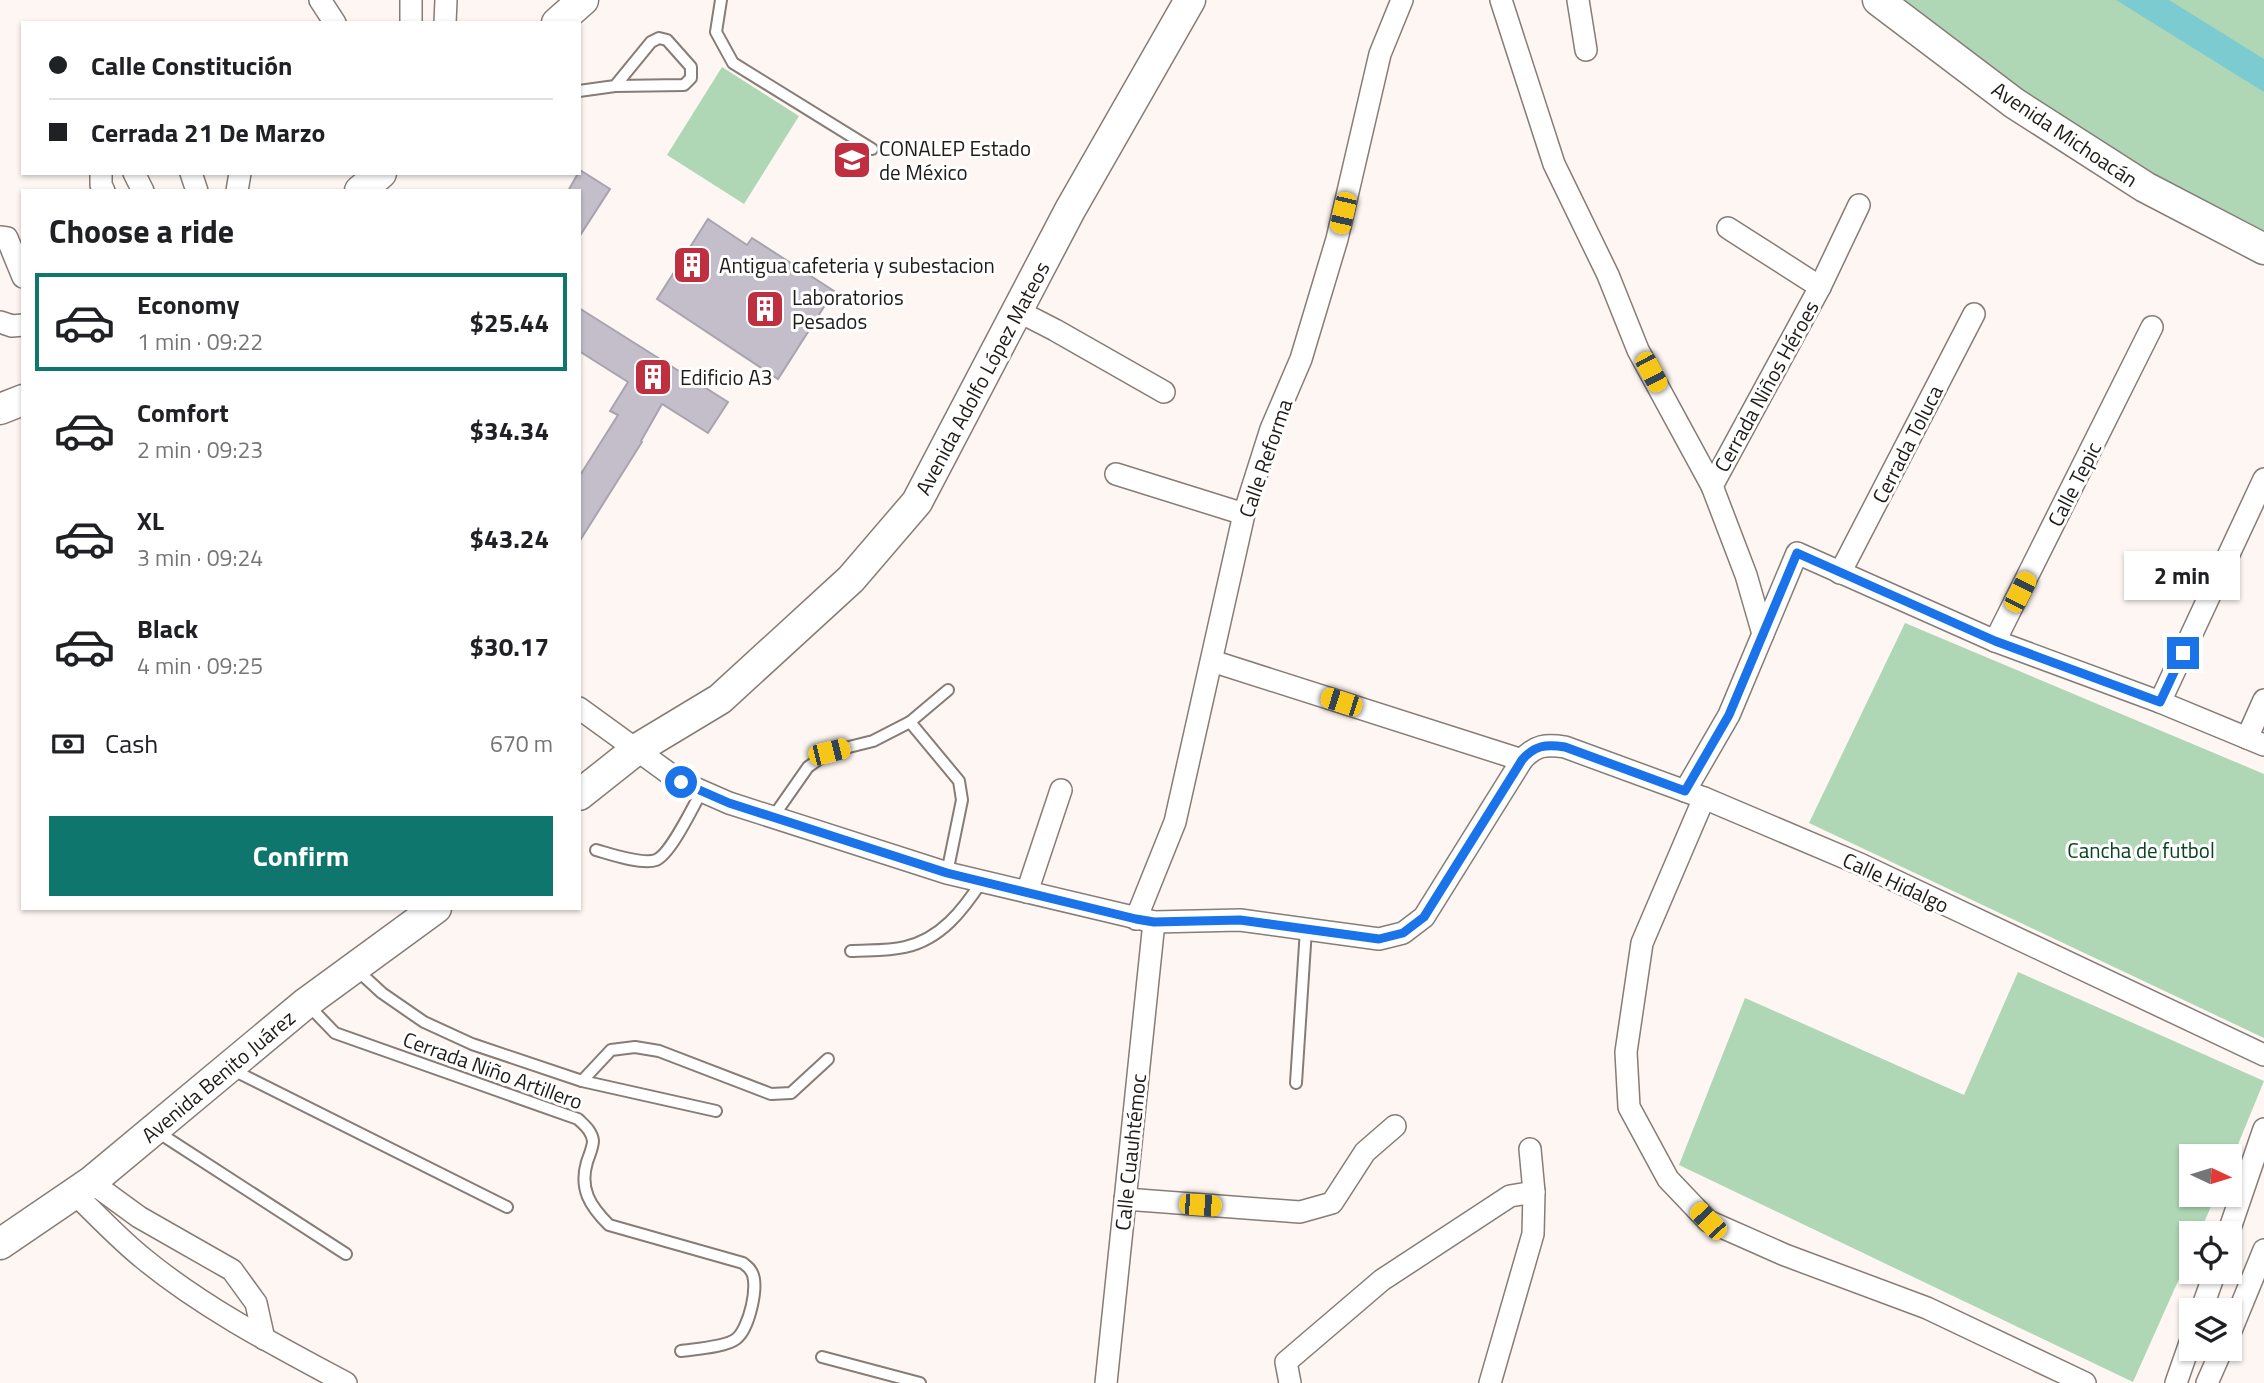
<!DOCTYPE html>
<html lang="en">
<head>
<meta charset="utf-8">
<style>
	body { margin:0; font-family:"Titillium Web",sans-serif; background:#f2f2f2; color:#202124; height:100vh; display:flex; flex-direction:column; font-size:26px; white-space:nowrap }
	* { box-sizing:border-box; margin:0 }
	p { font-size:23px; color:#757577 }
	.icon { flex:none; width:38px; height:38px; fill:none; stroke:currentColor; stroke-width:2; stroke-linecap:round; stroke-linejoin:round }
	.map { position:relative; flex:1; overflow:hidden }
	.panel { position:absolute; left:21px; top:189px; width:560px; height:721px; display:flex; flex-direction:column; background:#fff; border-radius:0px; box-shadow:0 2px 5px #0004 }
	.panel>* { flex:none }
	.banner { position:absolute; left:21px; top:21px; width:560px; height:154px; border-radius:0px; box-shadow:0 2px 5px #0004; display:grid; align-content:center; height:154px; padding:0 28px; background:#fff }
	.needle { width:46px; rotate:94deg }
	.fabs { position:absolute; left:2179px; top:1144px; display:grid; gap:14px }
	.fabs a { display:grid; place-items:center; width:63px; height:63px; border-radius:0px; background:#fff; box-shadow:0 2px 5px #0004; font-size:35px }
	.end { position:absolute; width:32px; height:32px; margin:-16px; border:9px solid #1a73e8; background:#fff; box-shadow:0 0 0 4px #fff }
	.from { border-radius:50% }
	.bubble { position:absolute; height:49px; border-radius:0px; background:#fff; box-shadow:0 2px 5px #0004; font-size:23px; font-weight:700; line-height:49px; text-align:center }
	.car { position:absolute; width:21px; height:42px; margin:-21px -10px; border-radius:9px; box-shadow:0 0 5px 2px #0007; background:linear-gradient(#f5c518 24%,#345 0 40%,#f5c518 0 76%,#345 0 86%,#f5c518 0) }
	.banner b { display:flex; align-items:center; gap:24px; height:66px; font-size:26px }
	.banner b+b { border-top:2px solid #e0e0e0 }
	.banner i { width:18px; height:18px; background:#202124 }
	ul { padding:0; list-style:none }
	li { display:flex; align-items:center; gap:21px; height:98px; margin:0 14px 10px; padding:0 14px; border:4px solid transparent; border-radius:0px }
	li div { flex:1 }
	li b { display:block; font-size:26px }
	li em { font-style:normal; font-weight:700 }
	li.current { border-color:#0f766e }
	li>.icon { width:63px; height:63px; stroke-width:1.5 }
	h2 { padding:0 28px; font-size:32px; line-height:84px }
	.pay { display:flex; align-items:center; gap:18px; height:77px; padding:0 28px; font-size:26px }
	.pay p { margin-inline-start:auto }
	.button { display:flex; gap:14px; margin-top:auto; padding:14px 28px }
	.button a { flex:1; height:80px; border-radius:0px; background:#0f766e; color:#fff; font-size:28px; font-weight:700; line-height:80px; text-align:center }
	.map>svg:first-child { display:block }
</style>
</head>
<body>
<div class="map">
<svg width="2264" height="1383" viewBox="0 0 2264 1383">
	<rect width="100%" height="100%" fill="#fdf6f2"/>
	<g fill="#afd7b5">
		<path d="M 1896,0 L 2264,0 L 2264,235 L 2146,175 L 1975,59 Z"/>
		<path d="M 722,67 L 799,116 L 744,204 L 667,155 Z"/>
		<path d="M 1905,623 L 2264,774 L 2264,1038 L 1809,823 Z"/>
		<path d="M 2018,972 L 2264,1081 L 2230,1164 L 2230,1157 L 2191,1157 L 2191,1195 L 2216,1195 L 2199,1234 L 2191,1234 L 2191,1252 L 2133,1382 L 1679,1165 L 1745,998 L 1964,1095 Z"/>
	</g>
	<path fill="#7bcbd1" d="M 2116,0 L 2169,0 L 2264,59 L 2264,92 Z"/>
	<g fill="#c3bec9" stroke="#a8a4af" stroke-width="2">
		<path d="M 580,170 L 610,189 L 579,237 L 579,191 L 568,191 Z"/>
		<path d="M 708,219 L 747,245 L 752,238 L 834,291 L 778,379 L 657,299 Z"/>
		<path d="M 579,308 L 728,402 L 708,433 L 662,404 L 641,441 L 642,442 L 579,542 L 579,477 L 618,415 L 610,411 L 628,382 L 579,351 Z"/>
	</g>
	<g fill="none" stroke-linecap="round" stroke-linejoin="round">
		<defs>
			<g id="lane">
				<path d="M 721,0 L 716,32 L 733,63 L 872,149"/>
				<path d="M 579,91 L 615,86 L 684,85 L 691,78 L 691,67 L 667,40 L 659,38 L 651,42 L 615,86"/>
				<path d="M 910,722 L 959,781 L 962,800 L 947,873"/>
				<path d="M 773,817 L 808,767 L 829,752 L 873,741 L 910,722 L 948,690"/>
				<path d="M 596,850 C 610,854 642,865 656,860 C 671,854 693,806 702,791"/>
				<path d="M 851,951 C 869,950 888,951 905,947 C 941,939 963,910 982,881"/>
				<path d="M 357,970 L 382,993 L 424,1022 L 472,1044 L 582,1081 L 716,1111"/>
				<path d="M 308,1005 L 335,1033 L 578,1119 C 584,1125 592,1131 593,1141 C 593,1147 589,1156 587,1162 C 579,1189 590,1206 609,1225 L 743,1263 C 745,1265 749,1267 751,1271 C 760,1284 749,1329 736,1339 C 726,1347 694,1349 681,1351"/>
				<path d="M 231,1069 L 507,1207"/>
				<path d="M 582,1081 L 611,1050 L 635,1047 L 659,1051 L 771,1094 L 791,1093 L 828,1059"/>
				<path d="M 1296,1083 L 1306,929"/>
				<path d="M 156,1131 L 346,1254"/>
				<path d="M 822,1357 L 920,1383"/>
			</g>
			<g id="street">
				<path d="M 320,0 L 335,23"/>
				<path d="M 1501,0 L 1554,164 L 1608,275 L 1638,350 L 1712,486 L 1746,575 L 1763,634"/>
				<path d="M 1578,0 L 1586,50"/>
				<path d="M 411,23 L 411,0"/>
				<path d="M 445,23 L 446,0"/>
				<path d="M 101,173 L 101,185 L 104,191"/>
				<path d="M 134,173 L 143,191"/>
				<path d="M 191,173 L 197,191"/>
				<path d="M 237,191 L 240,173"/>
				<path d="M 1728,228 L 1820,287"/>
				<path d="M 0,237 L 7,238 L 23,277"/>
				<path d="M 1018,311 L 1055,330 L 1164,392"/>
				<path d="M 0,322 L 12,326 L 23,325"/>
				<path d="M 1116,474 L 1244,514"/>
				<path d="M 1712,486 L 1820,287 L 1859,205"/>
				<path d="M 1840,573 L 1974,314"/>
				<path d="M 1995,641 L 2152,327"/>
				<path d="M 1212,661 L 1522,760"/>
				<path d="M 2160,702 L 2264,479"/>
				<path d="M 579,708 L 681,782 L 729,803 L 947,873 L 1154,922 L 1240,920 L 1379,939 L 1403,933 L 1424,917 L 1522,760 C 1535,745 1546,744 1565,747 L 1704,798 L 1862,865 L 2264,1055"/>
				<path d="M 2247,738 L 2264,700"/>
				<path d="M 1685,791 L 1729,715 L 1797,553 L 1995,641 L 2160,702 L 2264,745"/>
				<path d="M 1704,798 L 1642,943 L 1626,1052 L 1629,1107 L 1668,1179 L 1708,1221 L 1785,1255 L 1927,1308 L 2085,1383"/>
				<path d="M 1027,892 L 1061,790"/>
				<path d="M 1136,919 L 1175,822 L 1244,514 L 1271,429 L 1301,359 L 1337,239 L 1380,54 L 1402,0"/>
				<path d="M 91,1182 L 139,1217 L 232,1270 L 256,1303 L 264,1339"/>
				<path d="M 74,1193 C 97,1215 119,1239 144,1259 C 205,1309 277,1346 346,1383"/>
				<path d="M 1125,1199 L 1300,1212 L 1332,1203 L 1365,1152 L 1395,1126"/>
				<path d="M 2228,1234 L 2264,1129"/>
				<path d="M 2201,1311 L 2215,1272"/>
				<path d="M 2230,1333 L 2264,1250"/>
				<path d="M 1106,1383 L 1154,922"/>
				<path d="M 1290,1383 L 1286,1362 L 1382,1280 L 1510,1196 L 1534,1192"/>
				<path d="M 1490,1383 L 1533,1234 L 1534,1192 L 1530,1149"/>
				<path d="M 2176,1383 L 2191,1340"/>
				<path d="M 2207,1383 L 2222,1349"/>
			</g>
			<g id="secondary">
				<path d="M 1878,0 L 2014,103 L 2145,187 L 2264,249"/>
				<path d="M 557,23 L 583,0"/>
				<path d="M 360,191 L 381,173"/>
				<path d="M 0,409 L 23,400"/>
				<path d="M 579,795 L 637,749 L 720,699 L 851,579 L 917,502 L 1070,210 L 1190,0"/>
				<path d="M 0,1244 L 91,1182 L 306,1003 L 436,908"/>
			</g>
		</defs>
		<use href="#lane" stroke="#877c76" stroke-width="14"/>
		<use href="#street" stroke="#877c76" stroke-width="24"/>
		<use href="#secondary" stroke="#877c76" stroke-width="33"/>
		<use href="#lane" stroke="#fff" stroke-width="10"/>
		<use href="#street" stroke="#fff" stroke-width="21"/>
		<use href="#secondary" stroke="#fff" stroke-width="30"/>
	</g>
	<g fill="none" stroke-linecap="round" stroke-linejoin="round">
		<path stroke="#1a73e8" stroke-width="9" d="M 681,782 L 729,803 L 947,873 L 1136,919 L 1154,922 L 1240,920 L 1379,939 L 1403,933 L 1424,917 L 1522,760 C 1535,745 1546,744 1565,747 L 1685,791 L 1729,715 L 1797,553 L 1995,641 L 2160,702 L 2183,653"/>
	</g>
	<defs>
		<symbol id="school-square" viewBox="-11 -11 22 22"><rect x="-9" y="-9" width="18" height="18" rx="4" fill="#c02f40" stroke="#fff"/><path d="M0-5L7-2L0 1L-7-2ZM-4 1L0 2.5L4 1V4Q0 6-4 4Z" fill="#fff"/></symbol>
		<symbol id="building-square" viewBox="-11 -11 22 22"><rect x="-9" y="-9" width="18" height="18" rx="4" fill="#c02f40" stroke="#fff"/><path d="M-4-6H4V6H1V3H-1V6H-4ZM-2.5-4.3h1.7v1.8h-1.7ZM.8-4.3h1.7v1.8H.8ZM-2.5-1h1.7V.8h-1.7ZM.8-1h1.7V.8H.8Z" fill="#fff"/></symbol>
	</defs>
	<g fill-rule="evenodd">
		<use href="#school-square" x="830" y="138" width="44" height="44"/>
		<use href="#building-square" x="670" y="243" width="44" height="44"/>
		<use href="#building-square" x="743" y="287" width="44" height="44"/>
		<use href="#building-square" x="631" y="355" width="44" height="44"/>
	</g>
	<g text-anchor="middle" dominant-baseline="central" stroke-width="6" stroke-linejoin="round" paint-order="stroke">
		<g font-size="21" fill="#1f1b18" stroke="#fff">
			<text transform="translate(2065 134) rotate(34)">Avenida Michoacán</text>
			<text transform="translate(982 378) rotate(-62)">Avenida Adolfo López Mateos</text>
			<text transform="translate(1766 386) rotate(-61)">Cerrada Niños Héroes</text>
			<text transform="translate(1907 444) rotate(-63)">Cerrada Toluca</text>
			<text transform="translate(1265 458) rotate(-71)">Calle Reforma</text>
			<text transform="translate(2074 484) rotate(-63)">Calle Tepic</text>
			<text transform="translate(1896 882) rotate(25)">Calle Hidalgo</text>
			<text transform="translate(493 1070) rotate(20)">Cerrada Niño Artillero</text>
			<text transform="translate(218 1076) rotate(-40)">Avenida Benito Juárez</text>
			<text transform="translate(1130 1152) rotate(-84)">Calle Cuauhtémoc</text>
		</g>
		<g font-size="21" fill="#1f1b18" stroke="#fff" text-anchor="start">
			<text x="879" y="148">CONALEP Estado<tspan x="879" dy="24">de México</tspan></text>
			<text x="719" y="265">Antigua cafeteria y subestacion</text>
			<text x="792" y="297">Laboratorios<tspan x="792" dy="24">Pesados</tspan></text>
			<text x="680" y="377">Edificio A3</text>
		</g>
		<g font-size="21" fill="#09431d" stroke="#fff">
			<text x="2141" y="850">Cancha de futbol</text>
		</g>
	</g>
</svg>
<div class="fabs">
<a><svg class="needle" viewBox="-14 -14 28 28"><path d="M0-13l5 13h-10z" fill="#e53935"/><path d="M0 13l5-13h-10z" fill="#757577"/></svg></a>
<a><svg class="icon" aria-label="locate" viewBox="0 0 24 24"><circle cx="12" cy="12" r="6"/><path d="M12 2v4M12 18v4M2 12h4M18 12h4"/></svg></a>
<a><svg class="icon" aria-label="layers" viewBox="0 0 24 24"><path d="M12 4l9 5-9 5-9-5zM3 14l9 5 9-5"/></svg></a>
</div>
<i class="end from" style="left:681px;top:782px"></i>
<i class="end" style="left:2183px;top:653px"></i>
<div class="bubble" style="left:2124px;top:551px;width:116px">2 min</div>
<i class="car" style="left:1343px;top:213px;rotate:193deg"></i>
<i class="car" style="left:1651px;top:372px;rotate:152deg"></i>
<i class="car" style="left:2020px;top:592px;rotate:27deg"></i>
<i class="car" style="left:1341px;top:702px;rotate:288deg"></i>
<i class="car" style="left:829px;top:752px;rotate:76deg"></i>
<i class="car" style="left:1200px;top:1205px;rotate:94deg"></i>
<i class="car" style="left:1708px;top:1221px;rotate:316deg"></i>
<div class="banner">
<b><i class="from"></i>Calle Constitución</b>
<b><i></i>Cerrada 21 De Marzo</b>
</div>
<section class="panel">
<h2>Choose a ride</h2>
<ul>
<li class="current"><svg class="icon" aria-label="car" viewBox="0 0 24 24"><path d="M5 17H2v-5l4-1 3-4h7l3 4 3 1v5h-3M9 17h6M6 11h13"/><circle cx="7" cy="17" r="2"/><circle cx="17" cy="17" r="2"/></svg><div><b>Economy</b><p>1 min · 09:22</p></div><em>$25.44</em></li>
<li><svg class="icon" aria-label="car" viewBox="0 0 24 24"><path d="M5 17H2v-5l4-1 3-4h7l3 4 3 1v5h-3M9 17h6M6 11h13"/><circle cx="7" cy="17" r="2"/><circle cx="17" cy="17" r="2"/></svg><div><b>Comfort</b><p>2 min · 09:23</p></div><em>$34.34</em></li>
<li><svg class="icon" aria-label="car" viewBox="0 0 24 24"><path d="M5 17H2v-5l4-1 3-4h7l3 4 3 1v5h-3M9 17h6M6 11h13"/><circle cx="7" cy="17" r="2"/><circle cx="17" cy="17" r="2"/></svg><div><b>XL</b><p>3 min · 09:24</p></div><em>$43.24</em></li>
<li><svg class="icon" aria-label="car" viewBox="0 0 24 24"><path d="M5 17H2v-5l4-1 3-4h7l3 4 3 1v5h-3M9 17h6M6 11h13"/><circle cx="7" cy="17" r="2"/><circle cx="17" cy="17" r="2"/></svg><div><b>Black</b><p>4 min · 09:25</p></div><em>$30.17</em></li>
</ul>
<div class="pay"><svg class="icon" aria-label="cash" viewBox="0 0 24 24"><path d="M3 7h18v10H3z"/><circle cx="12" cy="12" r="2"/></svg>Cash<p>670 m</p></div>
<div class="button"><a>Confirm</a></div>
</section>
</div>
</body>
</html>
